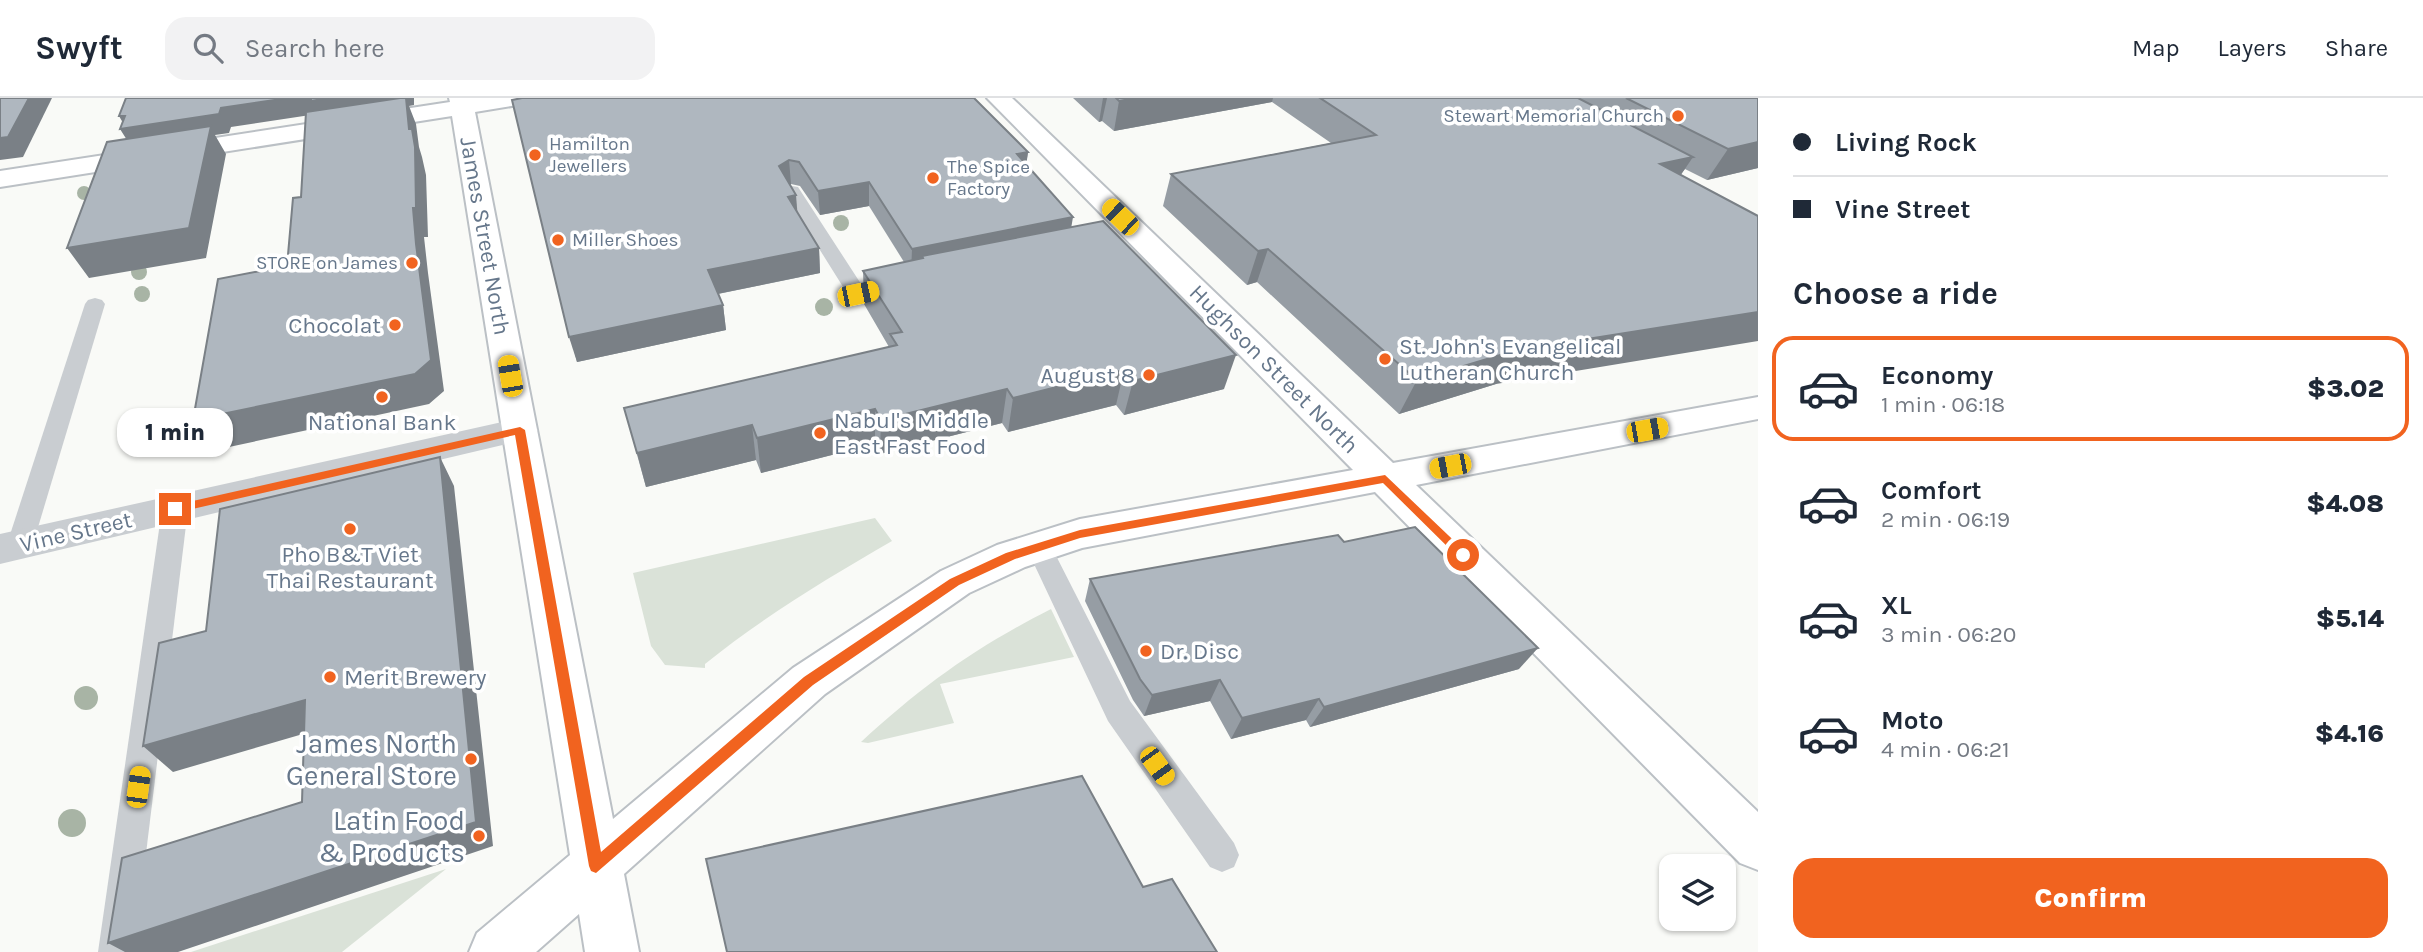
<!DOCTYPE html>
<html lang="en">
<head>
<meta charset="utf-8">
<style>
	body { margin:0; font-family:Karla,sans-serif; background:#f2f2f3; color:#1f2937; height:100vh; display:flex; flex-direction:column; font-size:26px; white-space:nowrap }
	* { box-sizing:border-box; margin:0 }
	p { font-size:23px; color:#747a83 }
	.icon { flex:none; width:38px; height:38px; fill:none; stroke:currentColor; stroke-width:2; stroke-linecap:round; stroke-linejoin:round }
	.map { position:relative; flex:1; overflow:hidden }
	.details { display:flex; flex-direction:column; background:#fff; width:665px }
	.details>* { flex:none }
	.hud { display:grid; align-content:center; height:154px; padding:0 35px; background:#fff }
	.fabs { position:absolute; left:1659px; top:756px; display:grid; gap:14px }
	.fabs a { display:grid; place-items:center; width:77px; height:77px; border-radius:14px; background:#fff; box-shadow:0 2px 5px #0004; font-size:35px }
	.end { position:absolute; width:32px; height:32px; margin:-16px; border:9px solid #f1631f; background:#fff; box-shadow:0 0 0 4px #fff }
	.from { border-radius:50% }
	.bubble { position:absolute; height:49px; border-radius:21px; background:#fff; box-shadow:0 2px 5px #0004; font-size:23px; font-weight:800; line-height:49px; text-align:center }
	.car { position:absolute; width:21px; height:42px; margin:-21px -10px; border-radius:9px; box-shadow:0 0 5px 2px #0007; background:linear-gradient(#f5c518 24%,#345 0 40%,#f5c518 0 76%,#345 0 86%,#f5c518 0) }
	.hud b { display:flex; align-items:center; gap:24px; height:66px; font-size:26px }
	.hud b+b { border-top:2px solid #e0e1e3 }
	.hud i { width:18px; height:18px; background:#1f2937 }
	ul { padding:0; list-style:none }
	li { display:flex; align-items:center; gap:21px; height:105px; margin:0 14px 10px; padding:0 21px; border:4px solid transparent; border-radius:21px }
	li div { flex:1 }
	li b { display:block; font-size:26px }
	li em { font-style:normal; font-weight:800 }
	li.selected { border-color:#f1631f }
	li>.icon { width:63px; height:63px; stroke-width:1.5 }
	h2 { padding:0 35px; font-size:32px; line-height:84px }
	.action { display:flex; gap:14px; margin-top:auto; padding:14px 35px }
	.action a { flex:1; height:80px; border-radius:21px; background:#f1631f; color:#fff; font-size:28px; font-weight:800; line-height:80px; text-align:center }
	header { display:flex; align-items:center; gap:42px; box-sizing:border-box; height:98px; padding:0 35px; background:#fff; border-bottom:2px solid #e0e1e3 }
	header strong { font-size:33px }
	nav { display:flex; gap:38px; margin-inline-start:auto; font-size:24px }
	.search { width:490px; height:63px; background:#f2f2f3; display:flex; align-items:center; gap:18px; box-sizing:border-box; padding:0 24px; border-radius:21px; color:#747a83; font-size:26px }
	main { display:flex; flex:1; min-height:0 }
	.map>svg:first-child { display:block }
</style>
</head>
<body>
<header>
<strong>Swyft</strong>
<div class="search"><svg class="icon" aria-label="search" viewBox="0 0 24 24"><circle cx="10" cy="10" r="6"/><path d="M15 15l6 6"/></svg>Search here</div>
<nav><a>Map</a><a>Layers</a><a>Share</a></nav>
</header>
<main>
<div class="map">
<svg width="1758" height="854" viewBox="0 0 1758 854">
	<rect width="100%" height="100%" fill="#f9faf7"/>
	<g fill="#dae2d8">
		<path d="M 875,420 L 892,443 C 828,480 763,519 705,566 L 705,570 L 665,567 L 651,548 L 633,475 Z"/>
		<path d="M 1051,511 L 1074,559 L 940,586 L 954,625 L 868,645 L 861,644 C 923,587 976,549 1051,511 Z"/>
		<path d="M 446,771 L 342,854 L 191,854 Z"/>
	</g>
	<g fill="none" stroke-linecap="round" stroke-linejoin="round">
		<defs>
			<path id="secondary" d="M 449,0 L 534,0 L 530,5 L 475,14 L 613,721 L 793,570 L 941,473 L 997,447 L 1080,421 L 1353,372 L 987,0 L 1012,0 L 1393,365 L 1758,299 L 1758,321 L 1416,387 L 1758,714 L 1758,772 L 1740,765 L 1375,394 L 1082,450 L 1025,469 L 969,495 L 825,596 L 624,776 L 639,854 L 585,854 L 579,816 L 536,854 L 469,854 L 477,835 L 570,757 L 452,18 L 0,89 L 0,73 L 450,4 Z"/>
		</defs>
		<use href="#secondary" stroke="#bbc0c5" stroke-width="4"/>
		<g fill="#c9cdd1" fill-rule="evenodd">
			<path d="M 792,88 L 798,89 L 863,189 L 897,182 L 904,184 L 907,188 L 904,192 L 857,202 L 850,200 L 783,93 Z"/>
			<path d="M 95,200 L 102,202 L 105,206 L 33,446 L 29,453 L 20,456 L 11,453 L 7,446 L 85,206 L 88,202 Z"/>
			<path d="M 175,402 L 184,404 L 188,411 L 134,854 L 98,854 L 162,411 L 166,404 Z"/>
			<path d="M 1039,439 L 1048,442 L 1130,603 L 1234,745 L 1239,757 L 1234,769 L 1222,774 L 1210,769 L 1108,623 L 1026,449 L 1030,442 Z"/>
		</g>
		<path fill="#c9cdd1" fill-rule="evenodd" d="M 520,320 L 532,324 L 538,332 L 532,340 L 0,466 L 0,436 Z"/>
		<use href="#secondary" fill="#fff" fill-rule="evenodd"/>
	</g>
	<g fill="#a8b4a5">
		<circle cx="84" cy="95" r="7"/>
		<circle cx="841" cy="125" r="8"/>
		<circle cx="139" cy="174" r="8"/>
		<circle cx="142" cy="196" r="8"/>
		<circle cx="824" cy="209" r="9"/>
		<circle cx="86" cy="600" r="12"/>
		<circle cx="72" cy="725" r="14"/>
	</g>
	<g fill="#969da4">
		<path d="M 1073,0 L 1758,0 L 1758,70 L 1707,82 L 1685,71 L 1496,286 L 1399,316 L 1257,184 L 1247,187 L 1163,108 L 1171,76 L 1331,45 L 1272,4 L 1114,33 L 1102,23 L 1099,24 Z"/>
		<path d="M 512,2 L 1028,54 L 1026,66 L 1071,129 L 1224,291 L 1124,317 L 1116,307 L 1008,334 L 1002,325 L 880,356 L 875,346 L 761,375 L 756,362 L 646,389 L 624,310 L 889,249 L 864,206 L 863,173 L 904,164 L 869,108 L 820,117 L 800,88 L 791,86 L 789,87 L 797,114 L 819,150 L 820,175 L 718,196 L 723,207 L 726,232 L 577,264 Z"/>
		<path d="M 1344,444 L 1519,571 L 1310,629 L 1306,622 L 1231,641 L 1210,603 L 1144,618 L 1133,602 L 1085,503 L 1090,481 Z"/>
	</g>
	<g fill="#7a8086">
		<path d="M 29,0 L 52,0 L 23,59 L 0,62 L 0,40 Z"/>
		<path d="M 288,0 L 414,0 L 414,7 L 409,8 L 416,26 L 419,49 L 422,59 L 426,77 L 428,139 L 424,139 L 428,175 L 444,293 L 429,306 L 215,352 L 193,322 L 415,276 L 317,16 L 231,29 L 229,35 L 215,37 L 226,56 L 206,160 L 89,180 L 67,150 L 132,50 L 120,31 L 126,30 L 119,18 L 221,10 Z"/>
		<path d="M 1103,0 L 1107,0 L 1102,23 L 1099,24 Z"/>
		<path d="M 1135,0 L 1273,0 L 1272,4 L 1114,33 L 1119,3 Z"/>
		<path d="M 1758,44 L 1758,70 L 1707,82 L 1728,51 Z"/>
		<path d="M 1028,54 L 1025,77 L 1017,56 Z"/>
		<path d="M 1693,59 L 1672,90 L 1660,66 Z"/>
		<path d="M 789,62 L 791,86 L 780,92 L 779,68 Z"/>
		<path d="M 869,84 L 869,108 L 820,117 L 818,93 Z"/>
		<path d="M 796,97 L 798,122 L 788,99 Z"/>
		<path d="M 1073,119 L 1069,143 L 923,160 L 922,158 L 921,174 L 911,176 L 912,151 Z"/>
		<path d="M 819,150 L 820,175 L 712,197 L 708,172 Z"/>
		<path d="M 1268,151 L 1257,184 L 1247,187 L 1258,153 Z"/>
		<path d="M 723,207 L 726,232 L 577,264 L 569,239 Z"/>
		<path d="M 1758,214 L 1758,243 L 1496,286 L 1399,316 L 1417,282 L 1517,252 Z"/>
		<path d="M 1236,257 L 1224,291 L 1124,317 L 1133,283 Z"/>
		<path d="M 1124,272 L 1116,307 L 1008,334 L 1013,300 Z"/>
		<path d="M 1007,291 L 1002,325 L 880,356 L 881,322 Z"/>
		<path d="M 875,311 L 875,346 L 761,375 L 757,340 Z"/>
		<path d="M 752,327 L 756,362 L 646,389 L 637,355 Z"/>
		<path d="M 440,359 L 454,388 L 493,748 L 178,854 L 125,854 L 108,845 L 476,724 Z"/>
		<path d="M 1538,550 L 1519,571 L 1310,629 L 1324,609 Z"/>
		<path d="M 1220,582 L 1210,603 L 1144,618 L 1152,597 Z"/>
		<path d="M 1319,601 L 1306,622 L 1231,641 L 1242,620 Z"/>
		<path d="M 305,602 L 327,629 L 173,674 L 143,648 Z"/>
	</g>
	<g fill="#afb7bf" stroke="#7a8086" stroke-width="2">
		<path d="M 0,0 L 29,0 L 8,39 L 0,40 Z"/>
		<path d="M 126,0 L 288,0 L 221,10 L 219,16 L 120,31 L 125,18 L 119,18 Z"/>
		<path d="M 311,0 L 328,0 L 311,3 Z"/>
		<path d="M 400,0 L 406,0 L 409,31 L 412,31 L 415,49 L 416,110 L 413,110 L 416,146 L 431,262 L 415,276 L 193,322 L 218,181 L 287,168 L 293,100 L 301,99 L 306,14 Z"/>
		<path d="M 522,0 L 974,0 L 1028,54 L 1017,56 L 1073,119 L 912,151 L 869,84 L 818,93 L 799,64 L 789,62 L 779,68 L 796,97 L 788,99 L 819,150 L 708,172 L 723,207 L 569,239 L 512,2 Z"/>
		<path d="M 1116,0 L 1135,0 L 1119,3 Z"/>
		<path d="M 1320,0 L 1578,0 L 1693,59 L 1660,66 L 1758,118 L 1758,214 L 1517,252 L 1417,282 L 1268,151 L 1258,153 L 1171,76 L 1376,37 Z"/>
		<path d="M 1626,0 L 1758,0 L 1758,44 L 1728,51 Z"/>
		<path d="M 211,28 L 189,130 L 67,150 L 107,44 Z"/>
		<path d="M 1103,123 L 1236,257 L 1133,283 L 1124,272 L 1013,300 L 1007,291 L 881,322 L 875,311 L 757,340 L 752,327 L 637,355 L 624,310 L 897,247 L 890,236 L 902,234 L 863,173 L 923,160 L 922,158 Z"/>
		<path d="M 440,359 L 476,724 L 108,845 L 122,760 L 302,704 L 305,602 L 143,648 L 159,545 L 206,533 L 220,411 Z"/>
		<path d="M 1415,429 L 1538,550 L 1324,609 L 1319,601 L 1242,620 L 1220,582 L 1152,597 L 1140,581 L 1090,481 L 1338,437 L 1344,444 Z"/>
		<path d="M 1082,678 L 1143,789 L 1172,781 L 1217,854 L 727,854 L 706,761 Z"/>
	</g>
	<path fill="#f1631f" d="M 520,329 L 525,332 L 601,754 L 804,579 L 950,481 L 1006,455 L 1080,432 L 1385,377 L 1469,457 L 1467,460 L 1459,460 L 1383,385 L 1080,440 L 1015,461 L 959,487 L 813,587 L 596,775 L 591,773 L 589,768 L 515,337 L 175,415 L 169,411 L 175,407 Z"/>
	<g fill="#f1631f" stroke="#fff" stroke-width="2.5">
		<circle cx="1678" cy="18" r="7"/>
		<circle cx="535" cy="57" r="7"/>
		<circle cx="933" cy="80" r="7"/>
		<circle cx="558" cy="142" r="7"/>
		<circle cx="412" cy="165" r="7"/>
		<circle cx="395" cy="227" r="7"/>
		<circle cx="1385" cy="261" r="7"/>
		<circle cx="1149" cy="277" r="7"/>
		<circle cx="382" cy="299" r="7"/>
		<circle cx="820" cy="335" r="7"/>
		<circle cx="350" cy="431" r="7"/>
		<circle cx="1146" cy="553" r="7"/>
		<circle cx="330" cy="579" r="7"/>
		<circle cx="471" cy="661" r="7"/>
		<circle cx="479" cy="738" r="7"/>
	</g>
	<g text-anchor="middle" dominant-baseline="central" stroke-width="7" stroke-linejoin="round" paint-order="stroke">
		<g font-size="19" fill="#66778b" stroke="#fff" text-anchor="start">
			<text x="1664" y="18" text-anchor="end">Stewart Memorial Church</text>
			<text x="549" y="46">Hamilton<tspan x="549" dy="22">Jewellers</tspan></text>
			<text x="947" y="69">The Spice<tspan x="947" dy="22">Factory</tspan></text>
			<text x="572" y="142">Miller Shoes</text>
			<text x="398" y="165" text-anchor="end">STORE on James</text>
		</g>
		<g font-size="23" fill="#66778b" stroke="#fff">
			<text transform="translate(485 138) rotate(80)">James Street North</text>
			<text transform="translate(1274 271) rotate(45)">Hughson Street North</text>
			<text transform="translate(76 434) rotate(-13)">Vine Street</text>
		</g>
		<g font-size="23" fill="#66778b" stroke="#fff" text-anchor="start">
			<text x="381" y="227" text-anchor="end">Chocolat</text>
			<text x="1399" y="248">St. John's Evangelical<tspan x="1399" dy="26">Lutheran Church</tspan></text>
			<text x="1135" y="277" text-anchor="end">August 8</text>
			<text x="834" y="322">Nabul's Middle<tspan x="834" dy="26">East Fast Food</tspan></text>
			<text x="382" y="324" text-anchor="middle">National Bank</text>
			<text x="350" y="456" text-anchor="middle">Pho B&amp;T Viet<tspan x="350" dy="26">Thai Restaurant</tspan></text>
			<text x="1160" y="553">Dr. Disc</text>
			<text x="344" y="579">Merit Brewery</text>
		</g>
		<g font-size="28" fill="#66778b" stroke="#fff" text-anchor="end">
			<text x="457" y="645">James North<tspan x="457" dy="32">General Store</tspan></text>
			<text x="465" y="722">Latin Food<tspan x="465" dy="32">&amp; Products</tspan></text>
		</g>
	</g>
</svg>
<div class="fabs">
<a><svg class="icon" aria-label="layers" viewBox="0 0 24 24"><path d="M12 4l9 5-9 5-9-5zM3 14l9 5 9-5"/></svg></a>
</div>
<i class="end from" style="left:1463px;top:457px"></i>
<i class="end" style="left:175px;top:411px"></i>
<div class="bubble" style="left:117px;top:310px;width:116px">1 min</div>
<i class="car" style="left:1120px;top:119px;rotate:314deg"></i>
<i class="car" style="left:858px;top:196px;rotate:78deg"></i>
<i class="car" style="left:510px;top:278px;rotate:350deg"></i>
<i class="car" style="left:1647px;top:332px;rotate:80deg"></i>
<i class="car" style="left:1450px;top:368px;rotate:259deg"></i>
<i class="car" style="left:1157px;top:668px;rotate:144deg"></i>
<i class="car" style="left:138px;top:689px;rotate:8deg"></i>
</div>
<section class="details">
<div class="hud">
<b><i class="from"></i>Living Rock</b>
<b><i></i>Vine Street</b>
</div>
<h2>Choose a ride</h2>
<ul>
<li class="selected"><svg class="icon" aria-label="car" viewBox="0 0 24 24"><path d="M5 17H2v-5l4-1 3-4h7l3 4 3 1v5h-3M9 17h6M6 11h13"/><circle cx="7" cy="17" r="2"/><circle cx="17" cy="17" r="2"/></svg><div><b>Economy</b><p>1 min · 06:18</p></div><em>$3.02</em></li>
<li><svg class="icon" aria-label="car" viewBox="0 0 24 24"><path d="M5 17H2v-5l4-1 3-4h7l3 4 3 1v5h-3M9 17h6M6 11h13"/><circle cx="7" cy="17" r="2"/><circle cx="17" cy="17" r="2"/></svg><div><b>Comfort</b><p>2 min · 06:19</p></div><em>$4.08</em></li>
<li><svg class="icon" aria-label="car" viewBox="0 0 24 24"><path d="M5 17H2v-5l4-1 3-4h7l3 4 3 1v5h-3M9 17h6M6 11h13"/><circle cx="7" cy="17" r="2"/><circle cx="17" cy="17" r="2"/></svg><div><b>XL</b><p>3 min · 06:20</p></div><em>$5.14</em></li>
<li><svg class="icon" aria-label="car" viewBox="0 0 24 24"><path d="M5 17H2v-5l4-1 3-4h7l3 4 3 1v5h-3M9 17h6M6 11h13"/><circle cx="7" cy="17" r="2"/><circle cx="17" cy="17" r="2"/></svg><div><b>Moto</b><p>4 min · 06:21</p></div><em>$4.16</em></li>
</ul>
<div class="action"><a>Confirm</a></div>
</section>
</main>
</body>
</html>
